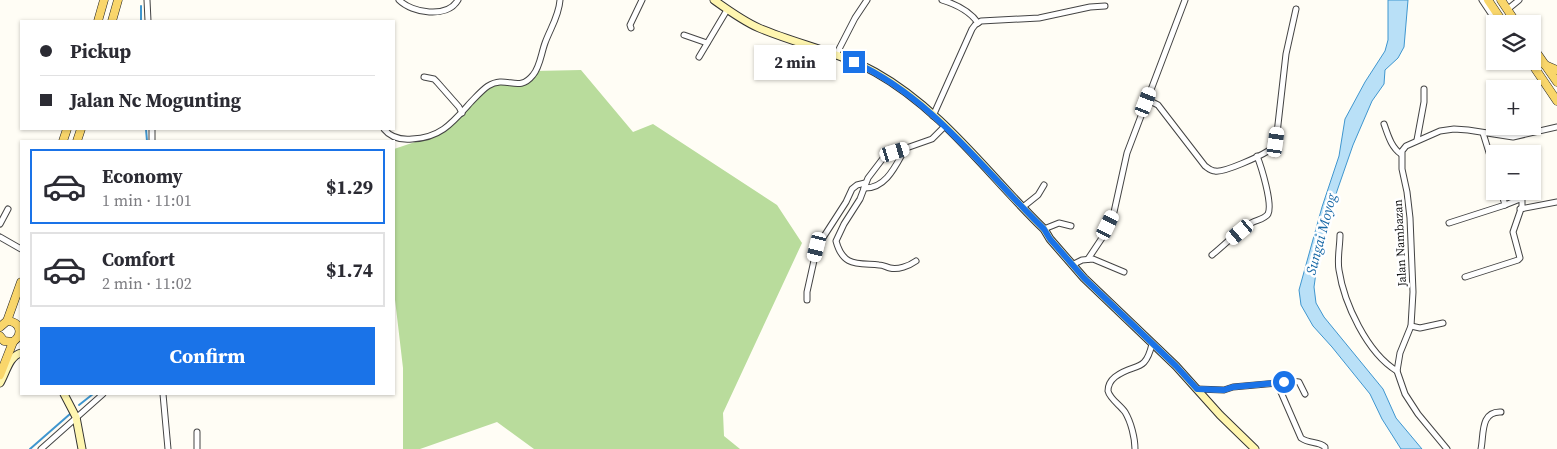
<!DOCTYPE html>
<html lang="en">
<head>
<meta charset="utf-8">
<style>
	body { margin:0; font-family:"Source Serif 4",serif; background:#f7f7f7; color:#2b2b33; height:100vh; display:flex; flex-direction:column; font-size:19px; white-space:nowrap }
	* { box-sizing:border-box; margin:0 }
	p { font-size:16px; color:#7c7c81 }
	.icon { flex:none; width:28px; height:28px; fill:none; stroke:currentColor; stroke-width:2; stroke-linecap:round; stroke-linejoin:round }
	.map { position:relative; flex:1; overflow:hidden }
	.side { position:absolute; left:20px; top:140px; width:375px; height:255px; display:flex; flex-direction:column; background:#fff; border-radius:0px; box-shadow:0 1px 4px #0004 }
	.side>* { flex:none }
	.guide { position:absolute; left:20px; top:20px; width:375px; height:110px; border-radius:0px; box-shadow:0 1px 4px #0004; display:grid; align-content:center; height:110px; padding:0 20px; background:#fff }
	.fabs { position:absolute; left:1486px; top:15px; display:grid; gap:10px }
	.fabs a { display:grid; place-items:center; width:55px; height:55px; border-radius:0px; background:#fff; box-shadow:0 1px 4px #0004; font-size:25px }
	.end { position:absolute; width:22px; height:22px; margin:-11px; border:6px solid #1a73e8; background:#fff; box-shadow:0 0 0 2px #fff }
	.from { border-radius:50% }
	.bubble { position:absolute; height:35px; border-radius:0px; background:#fff; box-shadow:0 1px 4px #0004; font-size:16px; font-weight:700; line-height:35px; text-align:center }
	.car { position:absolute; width:15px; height:30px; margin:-15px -8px; border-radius:6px; box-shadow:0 0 4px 1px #0007; background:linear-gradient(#fff 24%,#345 0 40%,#fff 0 76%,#345 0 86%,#fff 0) }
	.guide b { display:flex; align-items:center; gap:18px; height:48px; font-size:19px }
	.guide b+b { border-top:1px solid #e1e1e2 }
	.guide i { width:12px; height:12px; background:#2b2b33 }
	ul { padding:9px 0 0; list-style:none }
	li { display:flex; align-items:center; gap:15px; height:75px; margin:0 10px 8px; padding:0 10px; border:2px solid #e1e1e2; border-radius:0px }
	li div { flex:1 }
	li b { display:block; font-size:19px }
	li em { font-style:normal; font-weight:700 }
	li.on { border-color:#1a73e8 }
	li>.icon { width:45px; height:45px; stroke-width:1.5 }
	.cta { display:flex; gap:10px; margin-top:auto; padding:10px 20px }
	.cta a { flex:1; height:58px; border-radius:0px; background:#1a73e8; color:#fff; font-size:20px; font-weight:700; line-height:58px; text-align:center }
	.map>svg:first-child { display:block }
</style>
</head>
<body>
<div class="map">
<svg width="1557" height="449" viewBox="0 0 1557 449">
	<rect width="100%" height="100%" fill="#fffdf5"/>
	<path fill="#b9dc9c" d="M 581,70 L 633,132 L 653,124 L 777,205 L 802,243 L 723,413 L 724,436 L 740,449 L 534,449 L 497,422 L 420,449 L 403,449 L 403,368 L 394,291 L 394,149 L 442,133 L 484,92 L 499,83 L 524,82 L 534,71 Z"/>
	<path fill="#b9e0f7" stroke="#3f96cf" d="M 1388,0 L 1408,0 L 1404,47 L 1398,58 L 1385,70 L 1384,84 L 1372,101 L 1353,145 L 1337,191 L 1319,251 L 1314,287 L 1316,303 L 1324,317 L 1383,389 L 1396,418 L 1422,449 L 1401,449 L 1382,419 L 1370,394 L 1332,347 L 1313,326 L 1301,305 L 1299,290 L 1322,207 L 1339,156 L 1345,119 L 1365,82 L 1385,51 L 1388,40 Z"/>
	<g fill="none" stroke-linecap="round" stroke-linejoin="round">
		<g stroke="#3f96cf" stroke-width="2">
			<path d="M 141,6 L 141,21"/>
			<path d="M 146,129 L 147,141"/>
			<path d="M 79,405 L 93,394"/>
			<path d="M 30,449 L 70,414"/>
		</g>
		<defs>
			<g id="street">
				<path d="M 147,0 L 148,21"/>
				<path d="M 399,0 C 412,13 447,19 458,0"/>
				<path d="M 942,0 C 955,4 970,11 978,23"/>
				<path d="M 1482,0 L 1498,24"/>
				<path d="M 1508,9 L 1519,0"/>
				<path d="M 631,28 L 630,25 L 642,0"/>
				<path d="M 684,35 L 707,43"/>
				<path d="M 836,55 L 855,18 L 867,0"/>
				<path d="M 699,57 L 727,10"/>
				<path d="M 424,77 L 434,79 L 437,82 L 459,107 L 462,113"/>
				<path d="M 1147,102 L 1152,102 L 1158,105 L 1205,166 C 1208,168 1211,171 1215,171 C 1224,173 1260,156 1268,151 L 1272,148 L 1276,142 L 1286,54 L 1296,9"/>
				<path d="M 933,116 L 972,29 L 975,25 L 981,21 L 1039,18 L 1090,7 L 1105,6"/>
				<path d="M 1384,124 C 1388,135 1391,147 1401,154"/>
				<path d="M 152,129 L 152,141"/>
				<path d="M 384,129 C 391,138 401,140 412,139 C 441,138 453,122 471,102 C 476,97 482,90 488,86 C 507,74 518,94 533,75 C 540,67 541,54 545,43 C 550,29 559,16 560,0"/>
				<path d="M 1483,133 L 1495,172"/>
				<path d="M 1417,140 L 1424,102 L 1424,89"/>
				<path d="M 864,188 C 886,189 896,165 905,149"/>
				<path d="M 1023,207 L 1038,195 L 1044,185"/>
				<path d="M 1520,209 L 1557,202"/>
				<path d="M 1449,223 L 1505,205 L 1501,191"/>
				<path d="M 0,224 L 8,209"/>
				<path d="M 1044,229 L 1059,223 L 1071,226"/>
				<path d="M 1340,235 C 1340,246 1337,259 1339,270 C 1344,303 1367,353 1397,371"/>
				<path d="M 0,237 L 21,249"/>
				<path d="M 1212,255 C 1224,245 1235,234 1248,225 C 1254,220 1264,220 1268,214 C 1273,204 1261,166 1257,156"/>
				<path d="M 1088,259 L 1102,238 L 1114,212 L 1127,153 L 1185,0"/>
				<path d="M 916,261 C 909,266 898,270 890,268 C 886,267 883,265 879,265 C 857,263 843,267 836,241 L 844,224 L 860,199 L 868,178 L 884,157 L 895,152 L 932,139 L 945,126"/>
				<path d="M 1072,265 L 1082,260 L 1093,259 L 1124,272"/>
				<path d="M 1465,277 L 1518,260 L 1520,258 L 1513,232 L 1522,206 L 1522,200 L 1520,199 L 1505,205"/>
				<path d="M 807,300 L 807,292 L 817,247 L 846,202 L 852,189 L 857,185 L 865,183"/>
				<path d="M 1411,326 L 1420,328 L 1443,323"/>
				<path d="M 1277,383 L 1301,438 C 1309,444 1319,441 1325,447 L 1325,449"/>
				<path d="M 1197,389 L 1224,390 L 1233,387 L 1277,383 L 1291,381 L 1299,382 L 1305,394"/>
				<path d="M 163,394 L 168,449"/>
				<path d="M 197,432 L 197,449"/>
				<path d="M 41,449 L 103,394"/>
				<path d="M 1135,449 C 1135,438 1131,422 1125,412 C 1120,405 1110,399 1108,391 C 1108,385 1110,381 1115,377 C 1135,362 1145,374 1152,344"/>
				<path d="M 1447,449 L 1418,414 L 1405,394 L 1397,371 L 1400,353 L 1411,326 L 1413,292 L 1410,218 L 1407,192 L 1402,169 L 1402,151 L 1406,146 L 1440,131 L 1454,129 L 1468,130 L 1513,137 L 1557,127"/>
				<path d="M 1481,449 C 1484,435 1480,411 1501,412"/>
			</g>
			<g id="secondary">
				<path d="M 714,0 C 728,10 743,21 759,28 C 797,44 838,52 875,72 C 943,110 989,176 1044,229 L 1050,239 L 1084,278 L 1176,366 L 1220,415 L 1255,449"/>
				<path d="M 0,383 C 6,373 9,356 21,353"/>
				<path d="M 64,394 L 76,417 L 82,449"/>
			</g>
			<g id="primary">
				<path d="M 1488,0 L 1504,24"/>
				<path d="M 1501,0 L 1517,24"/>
				<path d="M 98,21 L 104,0"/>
				<path d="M 112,21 L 118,0"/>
				<path d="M 1532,46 L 1557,82"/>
				<path d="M 1530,61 L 1557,101"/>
				<path d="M 1545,65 L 1557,70"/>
				<path d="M 63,141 L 67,129"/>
				<path d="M 77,141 L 81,129"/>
				<path d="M 7,321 L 21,282"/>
				<path d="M 0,327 L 7,321 C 20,321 24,334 13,342 L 4,341 L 0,336"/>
				<path d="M 0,375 L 13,342"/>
			</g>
		</defs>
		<use href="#street" stroke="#444" stroke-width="7"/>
		<use href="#secondary" stroke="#333" stroke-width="9"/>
		<use href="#primary" stroke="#222" stroke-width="9"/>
		<use href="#street" stroke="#fff" stroke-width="5"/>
		<use href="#secondary" stroke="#fff6b0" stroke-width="7"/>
		<use href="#primary" stroke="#f9d66b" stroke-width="8"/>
	</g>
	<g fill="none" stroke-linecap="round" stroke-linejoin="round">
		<path stroke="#1a73e8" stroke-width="6" d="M 854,62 C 933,98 983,170 1044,229 L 1050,239 L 1084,278 L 1176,366 L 1197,389 L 1224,390 L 1233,387 L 1284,382"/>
	</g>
	<g text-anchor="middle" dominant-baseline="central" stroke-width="5" stroke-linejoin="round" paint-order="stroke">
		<g font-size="12" fill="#111" stroke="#fff">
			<text transform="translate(1400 243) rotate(-93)">Jalan Nambazan</text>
		</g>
		<g font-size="14" font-style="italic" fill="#1768a6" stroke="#fff">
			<text transform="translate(1321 234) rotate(-75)">Sungai Moyog</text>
		</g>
	</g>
</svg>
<div class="fabs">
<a><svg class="icon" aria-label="layers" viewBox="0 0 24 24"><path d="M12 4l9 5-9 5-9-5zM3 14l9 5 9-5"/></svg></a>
<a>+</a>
<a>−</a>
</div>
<i class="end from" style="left:1284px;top:382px"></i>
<i class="end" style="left:854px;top:62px"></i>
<div class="bubble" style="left:754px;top:45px;width:82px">2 min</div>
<i class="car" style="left:1146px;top:102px;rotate:21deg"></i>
<i class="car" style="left:1276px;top:142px;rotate:8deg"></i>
<i class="car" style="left:895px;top:152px;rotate:73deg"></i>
<i class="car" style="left:1108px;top:225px;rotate:26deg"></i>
<i class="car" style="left:1240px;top:232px;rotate:230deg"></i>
<i class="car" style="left:817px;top:247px;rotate:194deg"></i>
<div class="guide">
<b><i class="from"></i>Pickup</b>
<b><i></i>Jalan Nc Mogunting</b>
</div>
<section class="side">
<ul>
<li class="on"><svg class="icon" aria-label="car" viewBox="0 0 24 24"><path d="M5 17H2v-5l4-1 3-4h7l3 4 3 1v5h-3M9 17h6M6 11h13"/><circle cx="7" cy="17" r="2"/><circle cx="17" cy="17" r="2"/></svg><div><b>Economy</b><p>1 min · 11:01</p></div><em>$1.29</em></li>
<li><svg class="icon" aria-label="car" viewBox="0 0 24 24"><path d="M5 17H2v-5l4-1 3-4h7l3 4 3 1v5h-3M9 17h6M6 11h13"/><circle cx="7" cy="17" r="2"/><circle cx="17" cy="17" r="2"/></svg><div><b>Comfort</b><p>2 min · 11:02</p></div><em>$1.74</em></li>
</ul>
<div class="cta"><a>Confirm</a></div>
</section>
</div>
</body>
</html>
